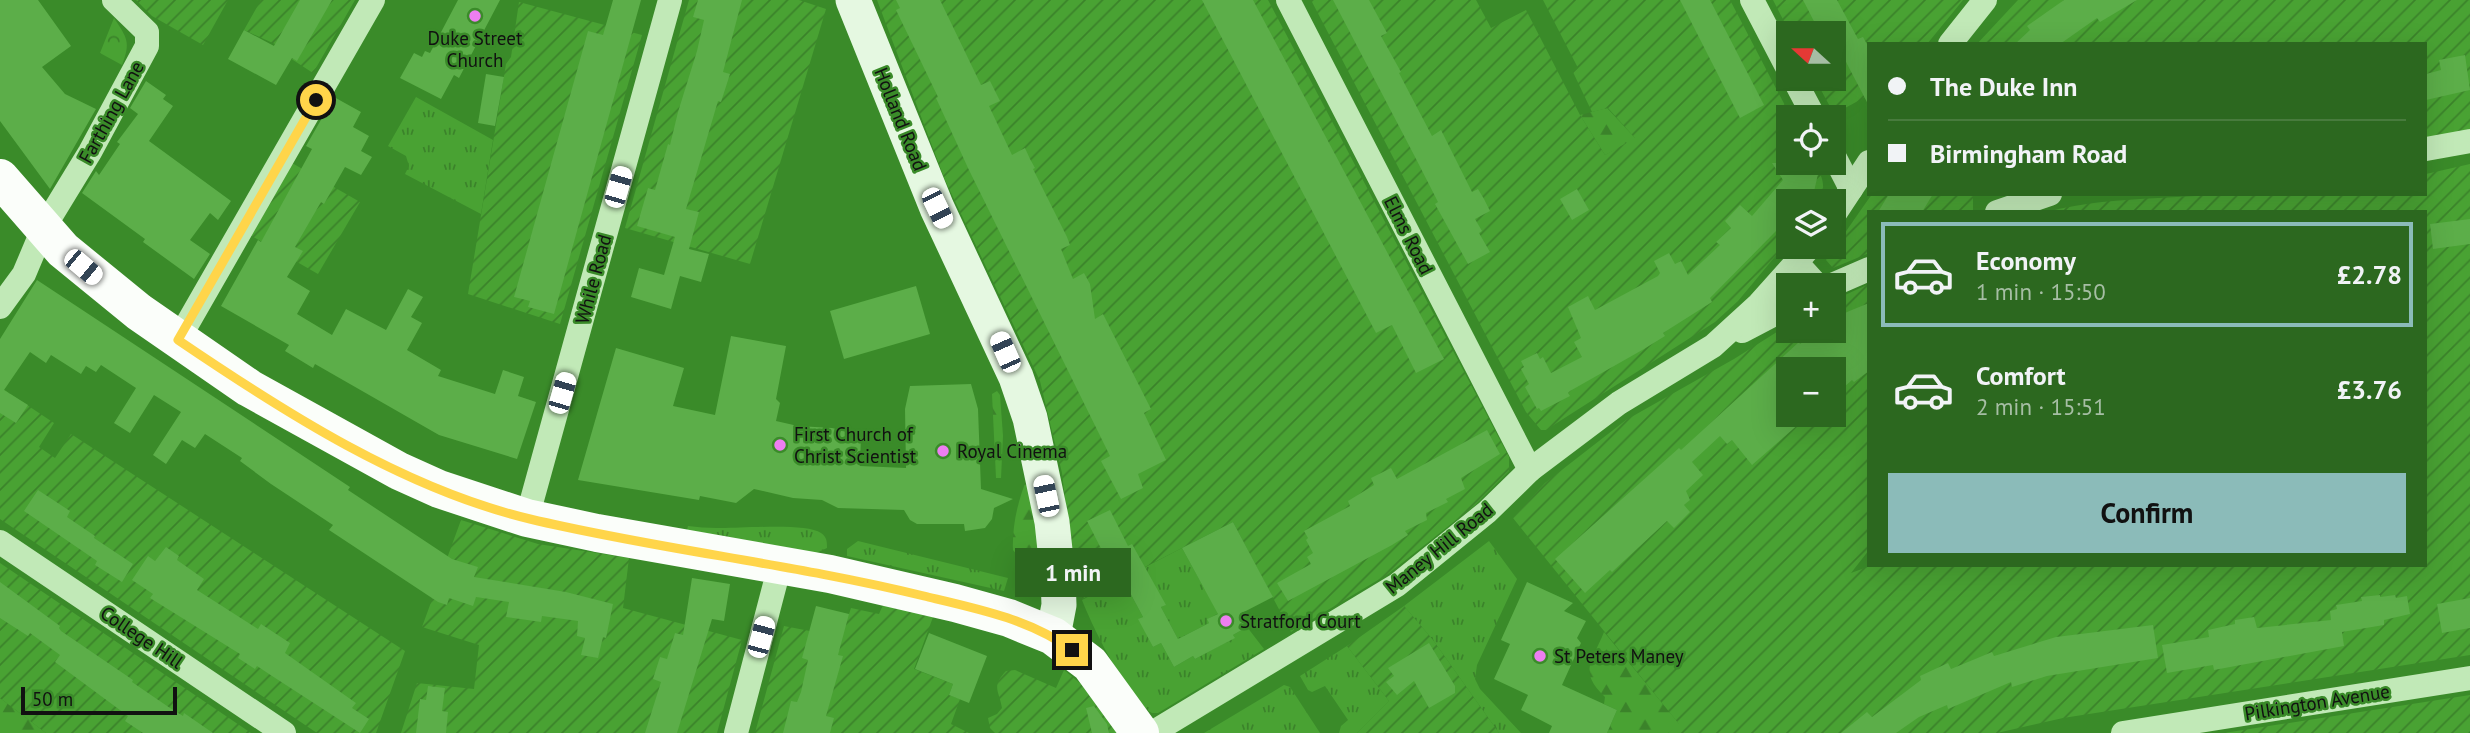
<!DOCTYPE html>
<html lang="en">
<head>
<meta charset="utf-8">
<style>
	body { margin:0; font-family:"PT Sans",sans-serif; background:#38702c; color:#f1f3f6; height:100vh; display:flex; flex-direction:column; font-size:26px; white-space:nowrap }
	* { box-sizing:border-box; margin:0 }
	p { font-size:23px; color:#a6bea4 }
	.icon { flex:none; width:38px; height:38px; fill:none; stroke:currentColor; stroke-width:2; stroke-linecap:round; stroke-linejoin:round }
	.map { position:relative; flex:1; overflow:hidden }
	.drawer { position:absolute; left:1867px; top:210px; width:560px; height:357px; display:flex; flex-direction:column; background:#2c681f; border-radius:0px; box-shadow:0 7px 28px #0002 }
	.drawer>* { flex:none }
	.guide { position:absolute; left:1867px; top:42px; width:560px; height:154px; border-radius:0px; box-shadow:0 7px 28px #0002; display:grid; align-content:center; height:154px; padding:0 21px; background:#2c681f }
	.needle { width:46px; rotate:291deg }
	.controls { position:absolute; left:1776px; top:21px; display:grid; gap:14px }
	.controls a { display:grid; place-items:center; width:70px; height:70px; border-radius:0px; background:#2c681f; box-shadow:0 7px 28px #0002; font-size:35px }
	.scale { position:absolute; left:21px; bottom:18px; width:156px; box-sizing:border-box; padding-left:7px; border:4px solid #111; border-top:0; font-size:19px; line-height:24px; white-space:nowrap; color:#111; -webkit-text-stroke:5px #3a8b29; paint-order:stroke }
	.end { position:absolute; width:32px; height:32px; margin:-16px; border:9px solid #ffd54a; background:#111; box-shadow:0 0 0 4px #111 }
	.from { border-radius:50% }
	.bubble { position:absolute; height:49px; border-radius:0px; background:#2c681f; box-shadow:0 7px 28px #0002; font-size:23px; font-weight:700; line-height:49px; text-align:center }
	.car { position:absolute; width:21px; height:42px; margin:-21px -10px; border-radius:9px; box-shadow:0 0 5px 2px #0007; background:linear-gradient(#fff 24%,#345 0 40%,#fff 0 76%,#345 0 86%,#fff 0) }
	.guide b { display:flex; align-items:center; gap:24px; height:66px; font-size:26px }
	.guide b+b { border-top:2px solid #487b3d }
	.guide i { width:18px; height:18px; background:#f1f3f6 }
	ul { padding:12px 0 0; list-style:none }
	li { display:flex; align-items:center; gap:21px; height:105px; margin:0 14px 10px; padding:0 7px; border:4px solid transparent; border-radius:0px }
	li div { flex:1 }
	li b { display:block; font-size:26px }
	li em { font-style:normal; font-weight:700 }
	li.current { border-color:#8bbbb9 }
	li>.icon { width:63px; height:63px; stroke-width:1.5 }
	.primary-button { display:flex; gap:14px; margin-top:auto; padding:14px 21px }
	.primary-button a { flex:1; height:80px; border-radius:0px; background:#8bbbb9; color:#111; font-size:28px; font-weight:700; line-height:80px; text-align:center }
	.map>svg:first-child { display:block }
</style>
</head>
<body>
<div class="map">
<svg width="2470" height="733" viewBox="0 0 2470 733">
	<defs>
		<pattern id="grass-tufts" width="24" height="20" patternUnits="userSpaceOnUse" patternTransform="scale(1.75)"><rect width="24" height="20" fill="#49a233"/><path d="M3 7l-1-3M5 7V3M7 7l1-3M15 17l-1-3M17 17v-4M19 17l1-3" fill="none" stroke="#3b832a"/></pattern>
		<pattern id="forest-firs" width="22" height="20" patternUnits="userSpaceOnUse" patternTransform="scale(1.75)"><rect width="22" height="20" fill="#49a233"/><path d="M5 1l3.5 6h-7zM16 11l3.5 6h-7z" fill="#3b832a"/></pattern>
		<pattern id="park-crowns" width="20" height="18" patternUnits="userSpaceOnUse" patternTransform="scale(1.75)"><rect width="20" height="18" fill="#49a233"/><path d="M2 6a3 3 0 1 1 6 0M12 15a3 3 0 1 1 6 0" fill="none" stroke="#3b832a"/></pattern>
		<pattern id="garden-furrows" width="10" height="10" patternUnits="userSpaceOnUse" patternTransform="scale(1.75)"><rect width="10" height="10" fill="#49a233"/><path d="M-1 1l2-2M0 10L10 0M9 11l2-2" fill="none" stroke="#3b832a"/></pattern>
	</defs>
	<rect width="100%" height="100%" fill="#3a8b29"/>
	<g fill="url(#grass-tufts)">
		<path d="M 416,97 L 493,140 L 481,214 L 405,174 L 409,166 L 406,156 L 388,146 Z"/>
		<path d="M 688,526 C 697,527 707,528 716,528 C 738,529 805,522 821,533 C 827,537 827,542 827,548 L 816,553 L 687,530 Z"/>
		<path d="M 858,541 L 1008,578 L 1004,591 L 847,556 L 847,549 Z"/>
		<path d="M 1489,541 L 1517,579 L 1477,665 L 1475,679 L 1480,689 L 1521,733 L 1499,733 L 1433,640 L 1404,606 Z"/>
		<path d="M 1182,548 L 1204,588 L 1235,604 L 1208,619 L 1209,623 L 1178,639 L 1161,607 L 1165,605 L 1151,579 L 1129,591 L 1143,617 L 1139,619 L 1153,647 L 1161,643 L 1174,667 L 1193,656 L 1195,659 L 1234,638 L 1233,635 L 1247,627 L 1264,649 L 1158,713 L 1152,713 C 1127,698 1093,628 1082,600 Z"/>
		<path d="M 1347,646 L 1389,701 L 1357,733 L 1339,733 L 1341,726 L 1348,720 L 1325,686 L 1312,692 L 1308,690 L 1300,676 Z"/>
		<path d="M 1284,685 L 1290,687 L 1320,733 L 1204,733 Z"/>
	</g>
	<g fill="url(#forest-firs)">
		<path d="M 1607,108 L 1636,139 L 1605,155 L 1580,115 Z"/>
		<path d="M 997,391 L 1000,395 L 1003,436 L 1001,478 L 996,478 L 992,394 Z"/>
		<path d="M 1028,476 L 1041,560 C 1028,566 1021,560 1013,550 C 1012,525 1018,500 1028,476 Z"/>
		<path d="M 1604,632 L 1680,725 L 1668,733 L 1607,733 L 1617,710 L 1604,704 L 1605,697 C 1578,671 1592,662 1604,632 Z"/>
		<path d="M 0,698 L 46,733 L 0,733 Z"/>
	</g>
	<path fill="url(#park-crowns)" d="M 114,18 C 127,38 131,42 122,65 L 100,53 Z"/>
	<g fill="url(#garden-furrows)" fill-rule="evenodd">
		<path d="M 136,0 L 228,0 L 203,45 L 152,16 Z"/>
		<path d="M 261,0 L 355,0 L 313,73 L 273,47 L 275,44 L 244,30 Z"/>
		<path d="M 689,0 L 799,0 L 826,9 L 750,264 L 625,228 Z"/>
		<path d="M 877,0 L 1268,0 L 1509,457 L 1509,471 L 1475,505 L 1388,574 L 1291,632 L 1233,522 L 1082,599 L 1070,540 L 1062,473 L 1040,381 L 945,180 Z"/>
		<path d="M 1311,0 L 1476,0 L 1491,28 L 1526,10 L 1580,115 L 1605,155 L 1635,138 L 1608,108 L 1592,112 L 1573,72 L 1578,68 L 1543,0 L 1730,0 L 1791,117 L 1788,117 L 1788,163 L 1815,163 C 1822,177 1827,186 1819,201 L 1788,201 L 1788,241 L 1738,301 L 1715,322 L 1563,419 L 1546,430 L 1541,430 L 1526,412 Z"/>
		<path d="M 1773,0 L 1963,0 L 1927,44 L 1869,44 L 1869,95 L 1834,114 L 1815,79 L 1834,79 L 1834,33 L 1790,33 Z"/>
		<path d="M 2018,0 L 2470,0 L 2470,135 L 2426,143 L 2426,44 L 1977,44 Z"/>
		<path d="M 519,2 L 642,35 L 560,324 L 468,294 L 506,64 L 511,57 Z"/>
		<path d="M 292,163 L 360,202 L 318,274 L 250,235 Z"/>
		<path d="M 2470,164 L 2470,655 L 2063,718 L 1997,733 L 1668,733 L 1679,724 L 1513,518 L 1545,483 L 1626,420 L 1734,359 L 1788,325 L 1788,331 L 1834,331 L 1834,300 L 1869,284 L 1869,550 L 1851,573 L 1873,565 L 2426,565 L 2426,212 L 2047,212 C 2084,202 2120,200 2158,198 C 2247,192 2336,194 2426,194 L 2426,174 ZM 1788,369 L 1834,369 L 1834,415 L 1788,415 Z"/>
		<path d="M 1872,194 L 1973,194 L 1973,210 L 1968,212 L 1869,212 L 1869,253 L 1833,268 L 1826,260 Z"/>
		<path d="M 0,387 L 54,423 L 39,447 L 55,458 L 71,434 L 405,651 L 376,733 L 317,733 L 0,519 Z"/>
		<path d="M 461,520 L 538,544 L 629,558 L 623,608 L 742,640 L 717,733 L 401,733 L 417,683 L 474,689 L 479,645 L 422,627 Z"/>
		<path d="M 0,563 L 251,733 L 46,733 L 0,698 Z"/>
		<path d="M 883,605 L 933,617 L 914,669 L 953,684 L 949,695 L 960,699 L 951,724 L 969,733 L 755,733 L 784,626 L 815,632 L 849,614 L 851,608 L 879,614 Z"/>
		<path d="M 1404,606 L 1433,640 L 1499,733 L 1357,733 L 1389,701 L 1347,646 Z"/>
		<path d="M 1015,670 L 1056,688 L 1064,670 L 1081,684 L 1118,733 L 995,733 L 990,728 L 988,718 L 997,714 L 1002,708 C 999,690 991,687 1006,671 Z"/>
		<path d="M 2470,695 L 2470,733 L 2224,733 Z"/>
	</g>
	<g fill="#5cae49">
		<path d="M 0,0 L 38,0 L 71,46 L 42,67 L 65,94 L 96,109 L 50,189 L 0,121 Z"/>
		<path d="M 300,0 L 332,0 L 297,61 L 292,58 L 276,85 L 228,59 L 244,30 L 274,46 Z"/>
		<path d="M 458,0 L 500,0 L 459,78 L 454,75 L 441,99 L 400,78 L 414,53 L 422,57 L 425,51 L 430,53 Z"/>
		<path d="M 613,0 L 641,0 L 554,314 L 528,307 L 530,301 L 514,297 L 588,31 L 603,35 Z"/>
		<path d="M 698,0 L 742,0 L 723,72 L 730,74 L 721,102 L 718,101 L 686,209 L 699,212 L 689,249 L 709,254 L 701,282 L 680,276 L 671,309 L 631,297 L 639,268 L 664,275 L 675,237 L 637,226 L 648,188 L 655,190 L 668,144 L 670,145 L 678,112 L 697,51 L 704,20 L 693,17 Z"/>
		<path d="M 896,0 L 940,0 L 981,85 L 990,81 L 1000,101 L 989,106 L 1012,155 L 1025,148 L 1030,159 L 1035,168 L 1033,169 L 1067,237 L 1070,245 L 1061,249 L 1073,279 L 1084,273 L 1090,284 L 1095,319 L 1103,314 L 1151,409 L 1144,413 L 1166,460 L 1138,474 L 1143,488 L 1121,499 L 1101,461 L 1110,456 L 968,168 L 936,98 L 938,97 L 896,10 L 900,8 Z"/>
		<path d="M 1202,0 L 1253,0 L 1444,359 L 1416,373 L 1392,325 L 1376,333 Z"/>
		<path d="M 1333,0 L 1369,0 L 1387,33 L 1381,36 L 1401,72 L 1399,73 L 1432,136 L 1441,130 L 1472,192 L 1478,189 L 1484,199 L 1490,211 L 1475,219 L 1482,231 L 1479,233 L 1490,252 L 1468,264 L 1435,204 L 1438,202 L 1414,155 Z"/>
		<path d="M 1680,0 L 1710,0 L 1764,105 L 1740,118 Z"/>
		<path d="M 1803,0 L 1837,0 L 1858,39 L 1863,37 L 1869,48 L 1869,106 L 1834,39 L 1834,33 L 1820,33 Z"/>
		<path d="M 2064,0 L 2137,0 L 2100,22 L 2097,18 L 2060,44 L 2015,44 L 2030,30 L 2027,26 Z"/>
		<path d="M 2465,55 L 2470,90 L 2426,100 L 2426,74 L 2441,70 L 2439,60 Z"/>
		<path d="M 486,74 L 504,77 L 495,126 L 478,123 Z"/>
		<path d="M 146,81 L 166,95 L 163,99 L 173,106 L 149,141 L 231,201 L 218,220 L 210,213 L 190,240 L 210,254 L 194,279 L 143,242 L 145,239 L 82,193 L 96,171 L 99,175 L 120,144 L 117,142 L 138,114 L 130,108 Z"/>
		<path d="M 334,97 L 361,112 L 353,127 L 369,136 L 361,151 L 372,157 L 361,175 L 345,167 L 324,204 L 321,202 L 295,247 L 303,251 L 287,277 L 310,291 L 297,314 L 332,335 L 346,309 L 386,330 L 408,289 L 423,297 L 411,317 L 422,323 L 407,350 L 441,370 L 438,376 L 495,394 L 503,370 L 524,377 L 518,396 L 536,402 L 517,459 L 439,435 L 315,364 L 313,368 L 285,351 L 289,345 L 221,306 L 258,240 L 261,242 L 312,149 L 306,146 Z"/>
		<path d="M 1772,163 L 1803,163 L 1807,171 L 1818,174 L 1813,196 L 1805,195 L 1800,201 L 1788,201 L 1788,215 L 1777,230 L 1710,298 L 1712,302 L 1663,333 L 1665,336 L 1644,349 L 1570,391 L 1568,393 L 1570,396 L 1541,411 L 1539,408 L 1537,409 L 1525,387 L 1529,384 L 1521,369 L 1524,367 L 1521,361 L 1537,353 L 1540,359 L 1543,357 L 1551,373 L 1582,357 L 1574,342 L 1581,338 L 1568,307 L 1588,296 L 1595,310 L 1658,276 L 1660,273 L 1654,261 L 1669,253 L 1675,264 L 1681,261 L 1688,275 L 1720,245 L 1716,242 L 1731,228 L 1725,221 L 1740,205 L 1752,216 L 1783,180 Z"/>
		<path d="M 1577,189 L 1589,210 L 1572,220 L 1560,199 Z"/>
		<path d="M 1889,194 L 1933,194 L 1922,212 L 1878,212 Z"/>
		<path d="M 2470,219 L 2470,244 L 2433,249 L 2430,224 Z"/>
		<path d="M 37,280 L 350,487 L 348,490 L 452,559 L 478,567 L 474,577 L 566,592 L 613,604 L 606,638 L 603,637 L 598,658 L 581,655 L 585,638 L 577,636 L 578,621 L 542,616 L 541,622 L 506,617 L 509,602 L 476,597 L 473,606 L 449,598 L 447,605 L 438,602 L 329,530 L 333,525 L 271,484 L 240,461 L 242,458 L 205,434 L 195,448 L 182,440 L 166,464 L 153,455 L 181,412 L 154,395 L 130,433 L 114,423 L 136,388 L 101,365 L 96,372 L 86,366 L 81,374 L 51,355 L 46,363 L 30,352 L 4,390 L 28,405 L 16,423 L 0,413 L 0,339 Z"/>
		<path d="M 916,286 L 930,334 L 844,359 L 830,311 Z"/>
		<path d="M 1869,303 L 1869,371 L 1854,382 L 1852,380 L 1834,396 L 1834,369 L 1788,369 L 1788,415 L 1795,415 L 1801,422 L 1752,465 L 1732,440 L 1727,444 L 1720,436 L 1692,462 L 1703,475 L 1686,491 L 1690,500 L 1684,505 L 1690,512 L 1674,528 L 1667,521 L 1612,572 L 1610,570 L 1585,593 L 1555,559 L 1679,448 L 1681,450 L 1799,342 L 1800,344 L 1819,331 L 1834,331 L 1834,320 L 1847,312 Z"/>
		<path d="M 731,336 L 786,346 L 776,399 L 780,403 L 776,421 L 798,426 L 832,428 L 861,435 L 860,466 L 906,468 L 905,409 L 910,386 L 971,384 L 978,409 L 981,489 L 1013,499 L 994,508 L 992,519 L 985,528 L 965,531 L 964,524 L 917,524 L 910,520 L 904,510 L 838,508 L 822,500 L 793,498 L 754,489 L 736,503 L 700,496 L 699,500 L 578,480 L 616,348 L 684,368 L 673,406 L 715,415 Z"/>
		<path d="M 1487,430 L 1500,454 L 1461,478 L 1465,489 L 1446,499 L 1448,502 L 1426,513 L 1427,520 L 1405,531 L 1408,535 L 1392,545 L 1288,601 L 1277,583 L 1311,564 L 1307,557 L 1313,553 L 1306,540 L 1308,538 L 1304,531 L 1350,506 L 1348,501 L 1374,485 L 1371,478 L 1391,468 L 1397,479 Z"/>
		<path d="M 38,490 L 70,511 L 67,517 L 95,536 L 94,538 L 133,564 L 122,582 L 95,565 L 97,561 L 24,511 Z"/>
		<path d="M 1110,510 L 1128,546 L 1132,544 L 1166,605 L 1161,607 L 1178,639 L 1209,623 L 1207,619 L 1218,614 L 1182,548 L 1233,522 L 1273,597 L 1240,614 L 1247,627 L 1233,635 L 1235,638 L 1195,659 L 1193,656 L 1174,667 L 1161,643 L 1153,647 L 1138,619 L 1143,617 L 1121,576 L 1116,578 L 1087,521 Z"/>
		<path d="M 166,547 L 179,556 L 177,560 L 204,579 L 197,590 L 258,629 L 261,624 L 290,643 L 285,653 L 356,703 L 352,708 L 369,719 L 360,733 L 269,674 L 257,666 L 255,669 L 238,658 L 240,654 L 150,598 L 153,594 L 132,580 L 148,556 L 155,561 Z"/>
		<path d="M 692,578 L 730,584 L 724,621 L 712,619 L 677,733 L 645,733 L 661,682 L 653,679 L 660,657 L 667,659 L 675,633 L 683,635 Z"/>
		<path d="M 0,582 L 60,626 L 59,628 L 61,631 L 133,680 L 132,682 L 170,708 L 183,716 L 184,713 L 213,733 L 143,733 L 125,721 L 128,716 L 55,662 L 60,655 L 30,633 L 28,636 L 0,618 Z"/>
		<path d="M 1527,582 L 1573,603 L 1564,611 L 1586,621 L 1577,638 L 1581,643 L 1562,685 L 1617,710 L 1607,733 L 1549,733 L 1552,726 L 1521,710 L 1528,695 L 1494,679 L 1510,644 L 1501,640 Z"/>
		<path d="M 2380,595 L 2380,597 L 2395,595 L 2396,598 L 2407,596 L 2410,614 L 2384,620 L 2384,625 L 2342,632 L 2344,646 L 2214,670 L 2213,665 L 2167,673 L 2162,645 L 2209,637 L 2208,630 L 2235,624 L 2235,620 L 2254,617 L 2257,628 L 2331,620 L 2330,611 L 2337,609 L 2336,605 L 2362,601 L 2361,597 Z"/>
		<path d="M 2470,598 L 2470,628 L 2442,633 L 2437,604 Z"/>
		<path d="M 816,606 L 849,614 L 838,655 L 843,656 L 826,716 L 834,718 L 830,733 L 783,733 L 791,701 L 797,702 L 801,692 L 808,660 L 802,658 Z"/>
		<path d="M 2153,625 L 2158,658 L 2047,676 L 2012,687 L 2011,682 L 1948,709 L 1947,705 L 1919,717 L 1896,733 L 1841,733 L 1867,712 L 1872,717 L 1921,680 L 1920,676 L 1948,663 L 1951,669 L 1992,652 L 1994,656 L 2056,637 Z"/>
		<path d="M 929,633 L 987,656 L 969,703 L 949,695 L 953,684 L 915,669 Z"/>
		<path d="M 1429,643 L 1455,686 L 1455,693 L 1429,708 L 1414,681 L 1397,695 L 1386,682 L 1394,676 L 1388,668 Z"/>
		<path d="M 428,686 L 445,688 L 442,711 L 448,712 L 446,733 L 416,733 L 420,699 L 426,700 Z"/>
		<path d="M 1094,706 L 1107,724 L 1109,733 L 1092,733 L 1086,708 Z"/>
	</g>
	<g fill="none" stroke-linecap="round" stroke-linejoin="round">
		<g stroke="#c1e9b7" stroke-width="24">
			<path d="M 1288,0 L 1530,470"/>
			<path d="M 1752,0 L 1788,69"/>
			<path d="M 1950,44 L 1985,0"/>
			<path d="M 1794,79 L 1814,117"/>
			<path d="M 2426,149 L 2470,141"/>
			<path d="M 1834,156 L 1851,189"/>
			<path d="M 1997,212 L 2050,194"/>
			<path d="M 1834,215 L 1869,162"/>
			<path d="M 1797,263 L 1817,285"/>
			<path d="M 1832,285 L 1869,269"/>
			<path d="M 0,307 L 24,274 L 43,229 L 90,152 L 147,46 L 147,32 L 114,0"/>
			<path d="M 1742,331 L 1788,307"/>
			<path d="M 178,340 L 373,0"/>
			<path d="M 527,518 L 670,0"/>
			<path d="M 0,542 L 284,733"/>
			<path d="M 736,733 L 780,565"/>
			<path d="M 1152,733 L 1397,585 L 1487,512 L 1530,470 L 1619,403 L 1713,346 L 1759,304 L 1810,247"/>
			<path d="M 2123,733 L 2470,678"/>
		</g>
		<path stroke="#e5f8e1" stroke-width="35" d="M 853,0 L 937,208 L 1016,377 L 1030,418 L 1052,522 L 1058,578 L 1059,605 L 1053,636"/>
		<path stroke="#fbfefa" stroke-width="38" d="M 0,178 L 63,250 L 139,312 L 249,388 L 399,471 L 439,489 L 527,518 L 597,533 L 830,574 L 955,603 L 1009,618 L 1053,636 L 1090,664 L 1140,733"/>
	</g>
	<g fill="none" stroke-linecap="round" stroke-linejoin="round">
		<path stroke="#ffd54a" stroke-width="9" d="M 316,100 L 178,340 C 284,412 404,489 530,519 C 660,550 794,564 924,596 C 975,608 1030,619 1072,650"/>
	</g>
	<g fill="#ed7ef1" stroke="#3a8b29" stroke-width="2.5">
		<circle cx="475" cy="16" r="7"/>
		<circle cx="780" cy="445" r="7"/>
		<circle cx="943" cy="451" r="7"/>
		<circle cx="1226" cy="621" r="7"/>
		<circle cx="1540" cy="656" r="7"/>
	</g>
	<g text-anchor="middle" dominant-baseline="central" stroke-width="5" stroke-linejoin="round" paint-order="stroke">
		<g font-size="19" fill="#111" stroke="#3a8b29" text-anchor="start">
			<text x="475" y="38" text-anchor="middle">Duke Street<tspan x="475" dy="22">Church</tspan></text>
			<text x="794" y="434">First Church of<tspan x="794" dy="22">Christ Scientist</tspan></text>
			<text x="957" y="451">Royal Cinema</text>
			<text x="1240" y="621">Stratford Court</text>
			<text x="1554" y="656">St Peters Maney</text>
		</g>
		<g font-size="19" fill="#111" stroke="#3a8b29">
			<text transform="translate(111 112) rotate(-61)">Farthing Lane</text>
			<text transform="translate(901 119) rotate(68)">Holland Road</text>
			<text transform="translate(1409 235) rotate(63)">Elms Road</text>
			<text transform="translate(593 279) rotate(-75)">While Road</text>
			<text transform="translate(1439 548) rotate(-39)">Maney Hill Road</text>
			<text transform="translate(142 637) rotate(34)">College Hill</text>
			<text transform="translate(2317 702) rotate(-9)">Pilkington Avenue</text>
		</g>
	</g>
</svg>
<div class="controls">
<a><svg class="needle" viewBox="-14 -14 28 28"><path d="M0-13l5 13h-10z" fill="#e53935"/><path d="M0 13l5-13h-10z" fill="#a6bea4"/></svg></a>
<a><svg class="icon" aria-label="locate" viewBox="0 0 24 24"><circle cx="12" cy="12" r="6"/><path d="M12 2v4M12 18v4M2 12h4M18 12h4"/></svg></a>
<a><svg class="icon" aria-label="layers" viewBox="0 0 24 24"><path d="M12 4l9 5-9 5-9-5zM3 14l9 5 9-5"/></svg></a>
<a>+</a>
<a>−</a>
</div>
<div class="scale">50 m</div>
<i class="end from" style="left:316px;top:100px"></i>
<i class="end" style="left:1072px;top:650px"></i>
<div class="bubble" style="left:1015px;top:548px;width:116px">1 min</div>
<i class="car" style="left:618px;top:187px;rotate:16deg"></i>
<i class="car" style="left:937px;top:208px;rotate:154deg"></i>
<i class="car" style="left:83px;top:267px;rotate:130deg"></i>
<i class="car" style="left:1005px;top:352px;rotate:336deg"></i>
<i class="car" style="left:562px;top:393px;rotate:16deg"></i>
<i class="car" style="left:1046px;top:496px;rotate:348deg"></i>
<i class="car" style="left:761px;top:637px;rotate:15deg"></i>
<div class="guide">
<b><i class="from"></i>The Duke Inn</b>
<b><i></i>Birmingham Road</b>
</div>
<section class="drawer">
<ul>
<li class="current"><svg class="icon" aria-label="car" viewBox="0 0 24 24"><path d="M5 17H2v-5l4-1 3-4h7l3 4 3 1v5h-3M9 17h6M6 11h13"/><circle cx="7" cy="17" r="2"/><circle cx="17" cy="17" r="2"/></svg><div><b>Economy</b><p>1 min · 15:50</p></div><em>£2.78</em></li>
<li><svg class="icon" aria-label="car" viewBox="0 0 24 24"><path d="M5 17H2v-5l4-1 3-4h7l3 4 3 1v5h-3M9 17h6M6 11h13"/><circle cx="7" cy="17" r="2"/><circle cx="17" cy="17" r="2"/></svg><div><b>Comfort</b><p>2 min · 15:51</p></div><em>£3.76</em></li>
</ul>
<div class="primary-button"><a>Confirm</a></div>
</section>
</div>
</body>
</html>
